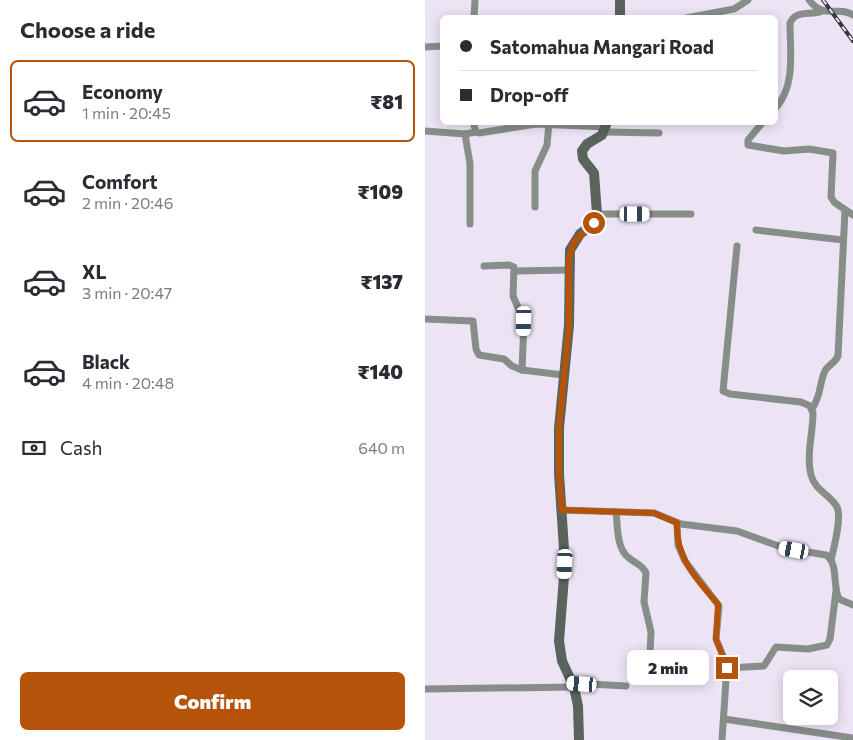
<!DOCTYPE html>
<html lang="en">
<head>
<meta charset="utf-8">
<style>
	body { margin:0; font-family:Commissioner,sans-serif; background:#f2f2f3; color:#2b2b33; height:100vh; display:flex; flex-direction:column; font-size:19px; white-space:nowrap }
	* { box-sizing:border-box; margin:0 }
	p { font-size:16px; color:#7c7c81 }
	.icon { flex:none; width:28px; height:28px; fill:none; stroke:currentColor; stroke-width:2; stroke-linecap:round; stroke-linejoin:round }
	.map { position:relative; flex:1; overflow:hidden }
	.side { display:flex; flex-direction:column; background:#fff; width:425px }
	.side>* { flex:none }
	.guide { position:absolute; left:15px; top:15px; width:338px; height:110px; border-radius:8px; box-shadow:0 2px 12px #0003; display:grid; align-content:center; height:110px; padding:0 20px; background:#fff }
	.controls { position:absolute; left:358px; top:670px; display:grid; gap:10px }
	.controls a { display:grid; place-items:center; width:55px; height:55px; border-radius:8px; background:#fff; box-shadow:0 2px 12px #0003; font-size:25px }
	.end { position:absolute; width:22px; height:22px; margin:-11px; border:6px solid #b45309; background:#fff; box-shadow:0 0 0 2px #fff }
	.from { border-radius:50% }
	.bubble { position:absolute; height:35px; border-radius:8px; background:#fff; box-shadow:0 2px 12px #0003; font-size:16px; font-weight:800; line-height:35px; text-align:center }
	.car { position:absolute; width:15px; height:30px; margin:-15px -8px; border-radius:6px; box-shadow:0 0 4px 1px #0007; background:linear-gradient(#fff 24%,#345 0 40%,#fff 0 76%,#345 0 86%,#fff 0) }
	.guide b { display:flex; align-items:center; gap:18px; height:48px; font-size:19px }
	.guide b+b { border-top:1px solid #e1e1e2 }
	.guide i { width:12px; height:12px; background:#2b2b33 }
	ul { padding:0; list-style:none }
	li { display:flex; align-items:center; gap:15px; height:82px; margin:0 10px 8px; padding:0 10px; border:2px solid transparent; border-radius:8px }
	li div { flex:1 }
	li b { display:block; font-size:19px }
	li em { font-style:normal; font-weight:800 }
	li.on { border-color:#b45309 }
	li>.icon { width:45px; height:45px; stroke-width:1.5 }
	h2 { padding:0 20px; font-size:22px; line-height:60px }
	.pay { display:flex; align-items:center; gap:12px; height:55px; padding:0 20px; font-size:19px }
	.pay p { margin-inline-start:auto }
	.button { display:flex; gap:10px; margin-top:auto; padding:10px 20px }
	.button a { flex:1; height:58px; border-radius:8px; background:#b45309; color:#fff; font-size:20px; font-weight:800; line-height:58px; text-align:center }
	main { display:flex; flex:1; min-height:0 }
	.map>svg:first-child { display:block }
</style>
</head>
<body>
<main>
<section class="side">
<h2>Choose a ride</h2>
<ul>
<li class="on"><svg class="icon" aria-label="car" viewBox="0 0 24 24"><path d="M5 17H2v-5l4-1 3-4h7l3 4 3 1v5h-3M9 17h6M6 11h13"/><circle cx="7" cy="17" r="2"/><circle cx="17" cy="17" r="2"/></svg><div><b>Economy</b><p>1 min · 20:45</p></div><em>₹81</em></li>
<li><svg class="icon" aria-label="car" viewBox="0 0 24 24"><path d="M5 17H2v-5l4-1 3-4h7l3 4 3 1v5h-3M9 17h6M6 11h13"/><circle cx="7" cy="17" r="2"/><circle cx="17" cy="17" r="2"/></svg><div><b>Comfort</b><p>2 min · 20:46</p></div><em>₹109</em></li>
<li><svg class="icon" aria-label="car" viewBox="0 0 24 24"><path d="M5 17H2v-5l4-1 3-4h7l3 4 3 1v5h-3M9 17h6M6 11h13"/><circle cx="7" cy="17" r="2"/><circle cx="17" cy="17" r="2"/></svg><div><b>XL</b><p>3 min · 20:47</p></div><em>₹137</em></li>
<li><svg class="icon" aria-label="car" viewBox="0 0 24 24"><path d="M5 17H2v-5l4-1 3-4h7l3 4 3 1v5h-3M9 17h6M6 11h13"/><circle cx="7" cy="17" r="2"/><circle cx="17" cy="17" r="2"/></svg><div><b>Black</b><p>4 min · 20:48</p></div><em>₹140</em></li>
</ul>
<div class="pay"><svg class="icon" aria-label="cash" viewBox="0 0 24 24"><path d="M3 7h18v10H3z"/><circle cx="12" cy="12" r="2"/></svg>Cash<p>640 m</p></div>
<div class="button"><a>Confirm</a></div>
</section>
<div class="map">
<svg width="428" height="740" viewBox="0 0 428 740">
	<rect width="100%" height="100%" fill="#ece4f5"/>
	<g fill="none" stroke-linecap="round" stroke-linejoin="round">
		<g stroke="#878e89" stroke-width="7">
			<path d="M 384,0 C 399,20 412,5 428,15"/>
			<path d="M 49,18 L 50,0"/>
			<path d="M 261,18 L 309,9 L 323,0"/>
			<path d="M 0,47 L 18,46"/>
			<path d="M 350,109 C 371,86 365,52 365,23 C 371,9 386,16 397,11"/>
			<path d="M 48,122 L 51,132 L 54,133 L 111,124 L 181,127"/>
			<path d="M 338,122 L 323,140 L 323,145 L 359,151 L 384,149 L 408,153 L 406,197 L 409,202 L 428,215"/>
			<path d="M 0,131 L 40,134 L 51,132"/>
			<path d="M 180,132 L 234,133"/>
			<path d="M 40,134 L 45,164 L 45,224"/>
			<path d="M 110,207 L 110,171 L 122,145 L 124,123"/>
			<path d="M 172,214 L 266,214"/>
			<path d="M 331,230 L 418,240"/>
			<path d="M 312,246 L 298,391 L 305,394 L 376,402 L 385,406 L 388,413 C 388,433 381,455 386,475 C 390,491 405,494 412,507 C 417,518 409,547 406,560"/>
			<path d="M 59,266 L 84,265 L 89,267 L 88,296 L 99,321 L 97,370"/>
			<path d="M 90,271 L 144,270"/>
			<path d="M 0,319 L 48,321 L 51,349 L 54,355 L 79,359 L 87,366 L 97,370 L 138,375"/>
			<path d="M 387,409 C 397,394 394,383 400,371 C 403,365 410,363 413,356 L 420,210"/>
			<path d="M 137,510 L 229,513 L 256,524 L 312,531 L 359,548 L 401,555 C 414,564 407,585 414,599 L 428,605"/>
			<path d="M 191,512 C 193,527 191,548 204,558 C 210,563 218,565 221,573 L 219,602 L 226,632 L 224,675"/>
			<path d="M 252,523 L 253,545 L 260,561 L 294,606 L 291,639 L 302,665 L 297,740"/>
			<path d="M 302,668 L 339,666 L 351,647 L 383,649 L 402,645 L 405,639 L 411,591"/>
			<path d="M 147,683 L 201,686"/>
			<path d="M 0,689 L 149,687"/>
			<path d="M 299,719 L 428,738"/>
		</g>
		<g stroke="#59645d" stroke-width="10">
			<path d="M 195,0 L 195,18"/>
			<path d="M 154,740 L 153,706 L 149,687 L 137,661 L 134,641 L 140,564 L 134,474 L 134,428 L 144,325 L 145,250 L 155,234 L 169,223 L 172,214 L 169,173 L 158,159 L 157,151 L 162,144 L 177,135 L 182,122"/>
		</g>
		<defs>
			<path id="rail" d="M 398,0 L 428,41"/>
		</defs>
		<use href="#rail" stroke="#38353c" stroke-width="4"/>
		<use href="#rail" stroke="#ece4f5" stroke-width="2" stroke-dasharray="5.5" stroke-linecap="butt"/>
	</g>
	<g fill="none" stroke-linecap="round" stroke-linejoin="round">
		<path stroke="#b45309" stroke-width="6" d="M 169,223 L 149,242 L 144,259 L 144,325 L 134,428 L 134,474 L 137,510 L 229,513 L 252,523 C 250,557 272,580 293,604 L 291,639 L 302,668"/>
	</g>
</svg>
<div class="controls">
<a><svg class="icon" aria-label="layers" viewBox="0 0 24 24"><path d="M12 4l9 5-9 5-9-5zM3 14l9 5 9-5"/></svg></a>
</div>
<i class="end from" style="left:169px;top:223px"></i>
<i class="end" style="left:302px;top:668px"></i>
<div class="bubble" style="left:202px;top:650px;width:82px">2 min</div>
<i class="car" style="left:210px;top:214px;rotate:90deg"></i>
<i class="car" style="left:99px;top:321px;rotate:182deg"></i>
<i class="car" style="left:369px;top:550px;rotate:280deg"></i>
<i class="car" style="left:140px;top:564px;rotate:183deg"></i>
<i class="car" style="left:157px;top:684px;rotate:274deg"></i>
<div class="guide">
<b><i class="from"></i>Satomahua Mangari Road</b>
<b><i></i>Drop-off</b>
</div>
</div>
</main>
</body>
</html>
